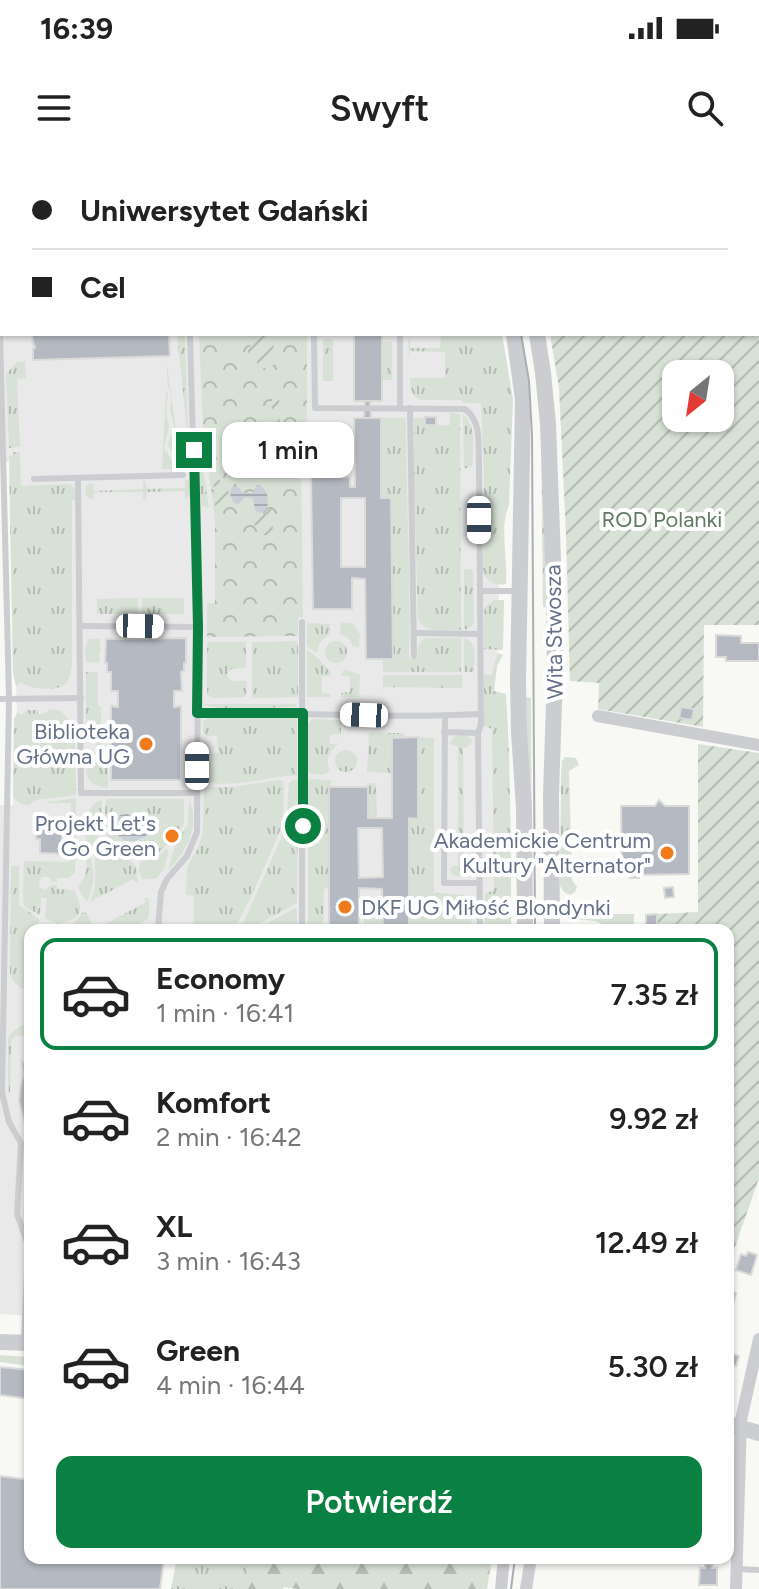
<!DOCTYPE html>
<html lang="pl">
<head>
<meta charset="utf-8">
<style>
	body { margin:0; font-family:Figtree,sans-serif; background:#f2f2f2; color:#222; height:100vh; display:flex; flex-direction:column; font-size:30px; white-space:nowrap }
	* { box-sizing:border-box; margin:0 }
	p { font-size:26px; color:#767676 }
	.icon { flex:none; width:44px; height:44px; fill:none; stroke:currentColor; stroke-width:2; stroke-linecap:round; stroke-linejoin:round }
	.map { position:relative; flex:1; overflow:hidden }
	.panel { position:absolute; left:24px; top:764px; width:710px; height:640px; display:flex; flex-direction:column; background:#fff; border-radius:16px; box-shadow:0 2px 6px #0004 }
	.panel>* { flex:none }
	.guide { position:absolute; left:0px; top:0px; width:760px; height:176px; box-shadow:0 2px 6px #0004; display:grid; align-content:center; height:176px; padding:0 32px; background:#fff }
	.needle { width:52px; rotate:210deg }
	.buttons { position:absolute; left:662px; top:200px; display:grid; gap:16px }
	.buttons a { display:grid; place-items:center; width:72px; height:72px; border-radius:16px; background:#fff; box-shadow:0 2px 6px #0004; font-size:40px }
	.end { position:absolute; width:36px; height:36px; margin:-18px; border:10px solid #0b8043; background:#fff; box-shadow:0 0 0 4px #fff }
	.from { border-radius:50% }
	.bubble { position:absolute; height:56px; border-radius:16px; background:#fff; box-shadow:0 2px 6px #0004; font-size:26px; font-weight:600; line-height:56px; text-align:center }
	.car { position:absolute; width:24px; height:48px; margin:-24px -12px; border-radius:10px; box-shadow:0 0 6px 2px #0007; background:linear-gradient(#fff 24%,#345 0 40%,#fff 0 76%,#345 0 86%,#fff 0) }
	.guide b { display:flex; align-items:center; gap:28px; height:76px; font-size:30px }
	.guide b+b { border-top:2px solid #e0e0e0 }
	.guide i { width:20px; height:20px; background:#222 }
	ul { padding:14px 0 0; list-style:none }
	li { display:flex; align-items:center; gap:24px; height:112px; margin:0 16px 12px; padding:0 16px; border:4px solid transparent; border-radius:16px }
	li div { flex:1 }
	li b { display:block; font-size:30px }
	li em { font-style:normal; font-weight:600 }
	li.selected { border-color:#0b8043 }
	li>.icon { width:72px; height:72px; stroke-width:1.5 }
	.action { display:flex; gap:16px; margin-top:auto; padding:16px 32px }
	.action a { flex:1; height:92px; border-radius:16px; background:#0b8043; color:#fff; font-size:32px; font-weight:600; line-height:92px; text-align:center }
	.status { display:flex; justify-content:space-between; align-items:center; height:56px; padding:0 40px; background:#fff; direction:ltr }
	.status svg { height:22px; fill:currentColor }
	header { display:flex; justify-content:space-between; align-items:center; height:104px; padding:0 32px; background:#fff; font-size:36px; font-weight:600 }
	.map>svg:first-child { display:block }
</style>
</head>
<body>
<div class="status"><b>16:39</b><svg viewBox="0 0 49 12"><path d="M0 12V9h3v3zM5 12V6h3v6zM10 12V3h3v9zM15 12V0h3v12zM26 1h20v11H26zM47 4h2v5h-2z"/></svg></div>
<header><svg class="icon" aria-label="menu" viewBox="0 0 24 24"><path d="M4 6h16M4 12h16M4 18h16"/></svg>Swyft<svg class="icon" aria-label="search" viewBox="0 0 24 24"><circle cx="10" cy="10" r="6"/><path d="M15 15l6 6"/></svg></header>
<div class="map">
<svg width="759" height="1429" viewBox="0 0 759 1429">
	<defs>
		<pattern id="grass-tufts" width="24" height="20" patternUnits="userSpaceOnUse" patternTransform="scale(2)"><rect width="24" height="20" fill="#d8e1d6"/><path d="M3 7l-1-3M5 7V3M7 7l1-3M15 17l-1-3M17 17v-4M19 17l1-3" fill="none" stroke="#b3bbb3"/></pattern>
		<pattern id="forest-firs" width="22" height="20" patternUnits="userSpaceOnUse" patternTransform="scale(2)"><rect width="22" height="20" fill="#d8e1d6"/><path d="M5 1l3.5 6h-7zM16 11l3.5 6h-7z" fill="#b3bbb3"/></pattern>
		<pattern id="park-crowns" width="20" height="18" patternUnits="userSpaceOnUse" patternTransform="scale(2)"><rect width="20" height="18" fill="#d8e1d6"/><path d="M2 6a3 3 0 1 1 6 0M12 15a3 3 0 1 1 6 0" fill="none" stroke="#b3bbb3"/></pattern>
		<pattern id="garden-furrows" width="10" height="10" patternUnits="userSpaceOnUse" patternTransform="scale(2)"><rect width="10" height="10" fill="#d8e1d6"/><path d="M-1 1l2-2M0 10L10 0M9 11l2-2" fill="none" stroke="#b3bbb3"/></pattern>
		<pattern id="water-rules" width="6" height="5" patternUnits="userSpaceOnUse" patternTransform="scale(2)"><rect width="6" height="5" fill="#c8cfd6"/><path d="M0 2.5h6" fill="none" stroke="#a6acb3"/></pattern>
	</defs>
	<rect width="100%" height="100%" fill="#f8f8f5"/>
	<g fill="#e9e9e9">
		<rect x="35" y="0" width="421" height="2"/>
		<path d="M 0,44 L 2,44 L 2,174 L 495,174 L 499,224 L 499,479 L 488,561 L 506,585 L 508,770 L 30,770 L 30,1156 L 0,1154 L 0,645 L 13,645 L 14,562 L 17,552 L 16,526 L 13,512 L 9,302 L 0,301 Z"/>
	</g>
	<g fill="url(#grass-tufts)" fill-rule="evenodd">
		<path d="M 177,174 L 185,174 L 188,280 Z"/>
		<path d="M 441,174 L 502,174 L 513,239 L 509,345 C 499,367 508,398 506,424 C 496,426 487,422 483,413 L 484,313 L 481,243 L 462,243 L 462,240 L 420,240 C 411,235 410,227 410,218 L 445,218 L 445,192 L 410,191 L 409,199 L 408,180 L 410,180 L 410,188 L 440,188 Z"/>
		<rect x="323" y="179" width="10" height="42"/>
		<rect x="382" y="182" width="10" height="38"/>
		<path d="M 25,201 L 26,218 L 17,219 L 20,287 L 9,288 L 6,214 L 17,202 Z"/>
		<path d="M 167,204 L 181,308 L 179,309 L 178,302 L 168,285 L 174,266 L 170,250 L 171,236 L 167,220 Z"/>
		<path d="M 166,229 L 168,235 L 166,252 L 169,267 L 164,288 L 173,302 L 175,309 L 162,309 Z"/>
		<path d="M 450,252 L 460,254 L 461,470 C 446,470 425,475 418,458 L 414,330 L 414,258 L 424,258 L 425,266 L 450,265 Z"/>
		<path d="M 463,254 C 476,266 473,284 473,300 L 472,306 L 464,309 Z"/>
		<path d="M 381,258 L 405,258 L 406,260 C 406,339 411,418 409,498 L 417,498 L 418,486 L 424,478 L 461,478 L 461,512 L 383,512 L 383,499 L 393,498 L 391,338 L 381,338 Z"/>
		<path d="M 541,267 L 548,448 L 543,447 Z"/>
		<path d="M 13,292 L 20,292 L 21,326 L 68,324 C 76,326 75,333 75,340 L 72,340 L 72,505 C 71,512 70,519 65,524 C 55,532 30,529 20,522 L 16,526 L 13,512 L 9,296 L 13,295 Z"/>
		<path d="M 199,296 L 201,296 L 209,348 L 202,346 L 200,338 Z"/>
		<path d="M 185,319 L 190,321 L 191,334 L 185,340 L 185,331 L 147,332 L 146,340 L 143,338 L 143,332 L 94,332 L 93,339 L 91,340 C 85,336 84,331 87,325 L 91,323 L 93,324 L 94,331 L 143,329 L 143,322 L 145,321 L 147,329 L 185,328 Z"/>
		<path d="M 464,409 L 469,409 L 473,411 L 474,462 L 471,467 L 464,470 Z"/>
		<path d="M 138,438 L 138,454 L 97,454 L 97,439 Z"/>
		<rect x="142" y="438" width="42" height="16"/>
		<path d="M 494,440 L 504,440 L 503,489 L 501,490 L 484,489 L 484,453 L 485,447 Z"/>
		<path d="M 307,463 L 330,464 L 330,474 L 320,482 L 317,493 L 307,486 Z"/>
		<path d="M 341,463 L 353,463 L 360,475 L 359,487 L 353,486 L 348,478 L 340,474 Z"/>
		<path d="M 464,478 C 478,482 474,499 474,512 L 464,512 Z"/>
		<path d="M 88,479 L 100,479 L 99,503 L 86,502 L 85,489 Z"/>
		<circle cx="336" cy="492" r="11"/>
		<path d="M 293,481 L 297,482 L 298,485 L 298,537 L 252,538 L 252,482 Z"/>
		<path d="M 212,482 L 246,482 L 246,508 L 231,509 L 227,514 L 228,518 L 232,521 L 247,521 L 246,537 L 213,538 L 207,535 L 207,486 L 208,483 Z"/>
		<path d="M 307,490 L 318,498 L 331,513 L 330,516 L 322,516 L 322,533 L 331,534 L 331,537 L 307,537 Z"/>
		<path d="M 497,493 L 503,495 L 497,506 L 494,531 L 506,534 C 511,613 511,691 511,770 L 485,770 L 485,734 L 494,730 L 492,569 L 484,566 L 484,515 L 492,515 Z"/>
		<path d="M 344,509 L 360,515 L 359,537 L 341,537 L 341,533 L 350,532 L 350,516 L 341,516 Z"/>
		<path d="M 86,512 L 98,512 L 98,546 L 101,547 L 101,566 L 86,566 Z"/>
		<path d="M 383,515 L 462,515 L 462,528 L 383,527 Z"/>
		<path d="M 526,537 L 531,538 L 532,770 Z"/>
		<path d="M 203,544 L 298,544 L 295,547 C 276,547 217,552 203,544 Z"/>
		<path d="M 48,549 L 61,551 L 69,560 L 70,578 L 75,579 L 76,635 L 37,640 L 29,645 C 22,645 17,643 13,636 L 14,559 L 18,552 L 21,555 L 28,550 L 38,550 L 38,554 L 44,554 L 45,552 L 48,552 Z"/>
		<path d="M 208,558 L 297,558 L 297,615 C 266,617 235,628 204,622 L 204,595 L 218,593 L 217,576 L 207,576 L 203,573 L 203,561 Z"/>
		<path d="M 312,559 L 337,560 L 341,562 L 341,574 L 330,575 L 330,584 L 339,583 C 329,592 325,599 330,611 C 325,616 311,616 307,610 L 307,565 Z"/>
		<path d="M 369,573 L 404,573 L 403,578 L 392,578 L 392,613 L 367,612 Z"/>
		<path d="M 86,575 L 101,575 L 102,602 L 108,602 L 108,628 C 95,627 87,623 86,610 L 89,607 L 96,606 L 96,595 L 86,593 L 96,592 L 96,581 L 88,580 Z"/>
		<path d="M 465,575 L 471,579 L 472,581 L 469,586 L 463,587 L 464,705 L 471,706 L 472,712 L 467,717 L 452,715 L 450,709 L 453,706 L 458,705 L 458,587 L 449,583 L 455,576 Z"/>
		<path d="M 418,577 L 434,578 L 434,733 L 464,735 C 475,743 471,758 471,770 L 409,770 L 409,658 L 418,658 Z"/>
		<circle cx="346" cy="601" r="11"/>
		<path d="M 565,597 L 576,598 L 579,605 L 569,611 L 572,720 L 577,727 L 575,732 L 570,735 L 564,732 L 560,726 L 561,613 L 562,601 Z"/>
		<path d="M 298,619 L 297,743 L 248,770 L 240,770 L 283,674 L 287,655 L 289,623 L 293,620 Z"/>
		<path d="M 310,619 L 331,620 L 331,628 L 329,628 L 329,728 L 324,729 L 323,765 L 308,765 L 308,622 Z"/>
		<path d="M 279,620 L 283,621 L 284,627 L 283,659 L 279,673 L 253,733 L 234,770 L 194,770 L 194,736 L 186,735 L 187,707 L 198,688 L 203,671 L 204,627 L 233,627 Z"/>
		<path d="M 367,623 L 374,623 L 376,626 L 377,658 L 368,658 Z"/>
		<path d="M 76,638 L 75,713 L 69,718 L 57,718 L 57,722 L 52,722 L 49,717 L 42,717 L 39,721 L 40,727 L 45,730 L 52,725 L 57,725 L 57,729 L 74,730 C 85,751 82,759 57,764 L 45,758 L 47,738 L 41,738 L 40,755 L 24,746 L 23,735 L 24,701 L 70,702 L 71,643 L 42,643 Z"/>
		<path d="M 102,639 L 101,665 L 91,697 L 94,719 L 88,740 L 86,741 L 78,728 C 81,722 85,717 86,711 C 90,688 75,649 102,639 Z"/>
		<path d="M 106,639 L 184,639 L 184,664 L 178,673 L 163,689 L 155,695 L 140,698 L 122,693 L 108,678 L 104,666 ZM 127,654 L 139,661 L 149,656 L 154,657 L 156,660 L 150,674 L 131,681 Z"/>
		<path d="M 189,640 C 201,666 186,692 168,711 L 175,685 L 188,664 Z"/>
		<path d="M 167,689 L 169,691 L 164,708 L 156,719 L 142,719 L 139,710 L 140,702 L 154,698 Z"/>
		<path d="M 96,694 L 130,700 L 136,707 L 138,721 L 136,722 L 133,719 L 90,742 C 100,720 92,712 96,694 Z"/>
		<path d="M 11,706 L 19,706 L 19,745 L 39,759 L 39,770 L 30,770 L 30,830 C 19,830 14,824 10,814 Z"/>
		<path d="M 144,738 L 147,738 L 149,740 L 149,754 L 148,759 L 127,770 L 100,770 L 98,768 L 146,742 Z"/>
		<rect x="364" y="739" width="19" height="31"/>
		<path d="M 295,748 L 297,750 L 297,770 L 255,770 Z"/>
		<path d="M 84,751 L 86,753 L 96,770 L 74,770 L 73,764 Z"/>
		<path d="M 567,754 L 634,754 L 634,770 L 616,770 L 595,761 L 566,758 Z"/>
		<path d="M 22,865 L 30,865 L 30,875 L 15,876 L 11,881 L 10,932 L 8,933 L 8,879 L 11,873 Z"/>
		<path d="M 0,1195 L 30,1197 L 30,1206 L 0,1202 Z"/>
		<path d="M 177,1398 L 248,1398 L 248,1429 L 171,1429 Z"/>
	</g>
	<path fill="url(#forest-firs)" d="M 248,1398 L 492,1398 L 487,1429 L 298,1429 L 284,1427 L 283,1429 L 248,1429 Z"/>
	<path fill="url(#park-crowns)" d="M 199,174 L 307,174 L 307,297 L 301,298 L 303,457 L 298,457 L 298,474 L 296,476 L 207,477 L 207,443 L 215,443 L 215,359 L 203,268 Z"/>
	<g fill="url(#garden-furrows)" fill-rule="evenodd">
		<path d="M 521,0 L 759,0 L 759,465 L 704,465 L 703,567 L 598,549 L 599,523 L 570,521 L 566,374 L 559,228 L 550,174 L 758,174 L 758,2 L 521,2 ZM 676,214 L 720,214 L 720,258 L 676,258 Z"/>
		<path d="M 257,174 L 273,174 L 274,206 L 260,209 L 256,200 L 248,193 L 248,190 Z"/>
		<path d="M 279,235 L 280,271 L 276,281 L 266,281 L 265,278 L 271,271 L 272,240 Z"/>
		<path d="M 213,317 L 218,317 L 221,323 L 230,324 L 228,331 L 232,344 L 227,344 L 222,350 L 217,349 L 215,345 Z"/>
		<path d="M 270,348 L 272,350 L 273,372 L 267,376 L 260,373 L 260,370 L 251,361 L 254,351 L 260,355 L 265,354 Z"/>
		<path d="M 698,584 L 759,593 L 759,1018 L 728,1107 L 728,770 L 657,770 L 657,754 L 698,752 Z"/>
	</g>
	<g fill="url(#water-rules)">
		<path d="M 235,324 L 243,333 L 252,333 L 257,325 C 268,327 270,341 266,350 L 260,353 L 255,350 L 253,338 L 245,337 L 240,343 L 236,344 C 229,338 228,330 235,324 Z"/>
		<path d="M 127,654 L 141,661 L 149,656 L 154,657 L 157,666 C 144,682 118,691 114,664 L 120,655 Z"/>
	</g>
	<g fill="#b5bac2" stroke="#dadad8" stroke-width="2" fill-rule="evenodd">
		<path d="M 32,174 L 169,174 L 170,196 L 33,200 L 33,188 L 35,188 L 34,184 L 33,184 Z"/>
		<path d="M 332,174 L 387,174 L 382,175 L 382,241 L 354,241 L 354,174 Z"/>
		<path d="M 365,241 L 370,241 L 371,258 L 364,258 Z"/>
		<rect x="425" y="257" width="11" height="8"/>
		<path d="M 354,258 L 381,258 L 381,338 L 391,338 L 393,499 L 366,499 L 365,419 L 352,418 L 352,449 L 313,449 L 311,317 L 350,317 L 350,327 L 355,327 ZM 341,338 L 365,338 L 365,407 L 341,407 Z"/>
		<path d="M 716,475 L 741,476 L 741,483 L 759,483 L 759,501 L 726,501 L 726,497 L 716,497 Z"/>
		<path d="M 186,478 L 186,503 L 184,503 L 184,511 L 181,512 L 182,531 L 174,531 L 174,547 L 181,546 L 181,620 L 111,620 L 111,546 L 118,547 L 118,531 L 111,531 L 111,512 L 107,512 L 107,503 L 105,503 L 106,479 Z"/>
		<path d="M 681,547 L 694,549 L 692,560 L 679,558 Z"/>
		<path d="M 418,577 L 418,659 L 409,658 L 409,770 L 383,770 L 382,729 L 359,728 L 359,765 L 329,765 L 329,627 L 368,627 L 368,658 L 392,658 L 392,578 ZM 358,668 L 382,668 L 383,717 L 359,718 Z"/>
		<path d="M 659,640 L 665,646 L 689,646 L 689,714 L 639,715 L 639,718 L 630,718 L 630,715 L 622,715 L 621,646 L 655,646 Z"/>
		<path d="M 41,659 L 62,660 L 62,679 L 67,679 L 67,694 L 40,693 L 40,679 L 36,679 L 37,666 L 41,666 Z"/>
		<path d="M 673,727 L 674,737 L 665,738 L 664,728 Z"/>
		<path d="M 657,754 L 657,770 L 646,770 L 646,755 Z"/>
		<path d="M 22,901 L 30,906 L 30,973 L 24,961 L 19,941 L 20,930 L 23,915 Z"/>
		<path d="M 748,1092 L 757,1095 L 751,1115 L 736,1110 L 741,1094 L 746,1096 Z"/>
		<path d="M 728,1130 L 736,1133 L 732,1148 L 728,1147 Z"/>
		<path d="M 729,1193 L 739,1196 L 736,1206 L 728,1203 Z"/>
		<path d="M 0,1207 L 30,1210 L 30,1239 L 0,1235 Z"/>
		<path d="M 0,1316 L 30,1320 L 30,1398 L 164,1398 L 160,1429 L 0,1429 Z"/>
		<path d="M 705,1404 L 713,1404 L 712,1408 L 717,1408 L 717,1425 L 699,1425 L 700,1408 L 705,1408 Z"/>
	</g>
	<g fill="none" stroke-linecap="round" stroke-linejoin="round">
		<g stroke="#cbcdd1" stroke-width="6">
			<path d="M 184,0 L 184,2"/>
			<path d="M 282,0 L 292,2"/>
			<path d="M 12,2 L 16,0"/>
			<path d="M 388,2 L 426,0"/>
			<path d="M 0,17 L 2,14"/>
			<path d="M 0,171 L 9,538 L 2,933 L 9,962 L 21,983 L 17,1054 L 28,1085 L 24,1182"/>
			<path d="M 314,174 L 315,248 L 465,249 C 482,262 478,283 479,303 L 481,564 L 478,573 L 480,770"/>
			<path d="M 400,174 L 400,248"/>
			<path d="M 410,248 L 414,496"/>
			<path d="M 78,318 L 81,633 L 197,633"/>
			<path d="M 34,319 L 183,315"/>
			<path d="M 480,431 L 516,431"/>
			<path d="M 80,466 L 198,467"/>
			<path d="M 414,473 L 480,474"/>
			<path d="M 0,539 L 81,538"/>
			<path d="M 197,553 C 291,552 386,559 480,554"/>
			<path d="M 445,556 L 444,723 L 479,723"/>
			<path d="M 444,572 L 478,573"/>
			<path d="M 158,770 L 161,732 L 167,719 L 187,696 L 197,672 L 198,467 L 190,174"/>
			<path d="M 302,770 L 302,462"/>
			<path d="M 737,1409 L 759,1410"/>
		</g>
		<g stroke="#cbcdd1" stroke-width="12">
			<path d="M 598,556 L 759,585"/>
			<path d="M 501,1429 L 504,1398"/>
			<path d="M 526,1429 L 531,1398"/>
			<path d="M 736,1429 L 741,1260 L 759,1179"/>
		</g>
		<g stroke="#cbcdd1" stroke-width="16">
			<path d="M 486,0 L 486,2"/>
			<path d="M 508,0 L 508,2"/>
			<path d="M 514,174 L 523,240 L 518,521 L 519,572 L 524,648 L 525,770"/>
			<path d="M 537,174 L 543,213 L 548,264 L 554,428 L 555,512 L 551,635 L 552,770"/>
			<path d="M 0,1182 L 30,1183"/>
			<path d="M 728,1264 L 759,1273"/>
		</g>
		<g stroke="#aaaeb5" stroke-width="2">
			<path d="M 493,0 L 493,2"/>
			<path d="M 521,174 L 529,221 L 532,275 L 535,770"/>
			<path d="M 511,1429 L 515,1398"/>
		</g>
	</g>
	<g fill="none" stroke-linecap="round" stroke-linejoin="round">
		<path stroke="#0b8043" stroke-width="10" d="M 194,290 L 198,467 L 197,553 L 303,553 L 303,666"/>
	</g>
	<g fill="#f17a1d" stroke="#fff" stroke-width="3">
		<circle cx="146" cy="584" r="8"/>
		<circle cx="172" cy="676" r="8"/>
		<circle cx="667" cy="693" r="8"/>
		<circle cx="345" cy="747" r="8"/>
	</g>
	<g text-anchor="middle" dominant-baseline="central" stroke-width="8" stroke-linejoin="round" paint-order="stroke">
		<g font-size="22" fill="#607a61" stroke="#fff">
			<text x="662" y="359">ROD Polanki</text>
		</g>
		<g font-size="22" fill="#657189" stroke="#fff">
			<text transform="translate(554 472) rotate(-91)">Wita Stwosza</text>
		</g>
		<g font-size="22" fill="#657189" stroke="#fff" text-anchor="end">
			<text x="130" y="571">Biblioteka<tspan x="130" dy="25">Główna UG</tspan></text>
			<text x="156" y="663">Projekt Let's<tspan x="156" dy="25">Go Green</tspan></text>
			<text x="651" y="680">Akademickie Centrum<tspan x="651" dy="25">Kultury "Alternator"</tspan></text>
			<text x="361" y="747" text-anchor="start">DKF UG Miłość Blondynki</text>
		</g>
	</g>
</svg>
<div class="buttons">
<a><svg class="needle" viewBox="-14 -14 28 28"><path d="M0-13l5 13h-10z" fill="#e53935"/><path d="M0 13l5-13h-10z" fill="#767676"/></svg></a>
</div>
<i class="end from" style="left:303px;top:666px"></i>
<i class="end" style="left:194px;top:290px"></i>
<div class="bubble" style="left:222px;top:262px;width:132px">1 min</div>
<i class="car" style="left:479px;top:360px;rotate:180deg"></i>
<i class="car" style="left:140px;top:466px;rotate:91deg"></i>
<i class="car" style="left:364px;top:555px;rotate:272deg"></i>
<i class="car" style="left:197px;top:606px;rotate:0deg"></i>
<div class="guide">
<b><i class="from"></i>Uniwersytet Gdański</b>
<b><i></i>Cel</b>
</div>
<section class="panel">
<ul>
<li class="selected"><svg class="icon" aria-label="car" viewBox="0 0 24 24"><path d="M5 17H2v-5l4-1 3-4h7l3 4 3 1v5h-3M9 17h6M6 11h13"/><circle cx="7" cy="17" r="2"/><circle cx="17" cy="17" r="2"/></svg><div><b>Economy</b><p>1 min · 16:41</p></div><em>7.35 zł</em></li>
<li><svg class="icon" aria-label="car" viewBox="0 0 24 24"><path d="M5 17H2v-5l4-1 3-4h7l3 4 3 1v5h-3M9 17h6M6 11h13"/><circle cx="7" cy="17" r="2"/><circle cx="17" cy="17" r="2"/></svg><div><b>Komfort</b><p>2 min · 16:42</p></div><em>9.92 zł</em></li>
<li><svg class="icon" aria-label="car" viewBox="0 0 24 24"><path d="M5 17H2v-5l4-1 3-4h7l3 4 3 1v5h-3M9 17h6M6 11h13"/><circle cx="7" cy="17" r="2"/><circle cx="17" cy="17" r="2"/></svg><div><b>XL</b><p>3 min · 16:43</p></div><em>12.49 zł</em></li>
<li><svg class="icon" aria-label="car" viewBox="0 0 24 24"><path d="M5 17H2v-5l4-1 3-4h7l3 4 3 1v5h-3M9 17h6M6 11h13"/><circle cx="7" cy="17" r="2"/><circle cx="17" cy="17" r="2"/></svg><div><b>Green</b><p>4 min · 16:44</p></div><em>5.30 zł</em></li>
</ul>
<div class="action"><a>Potwierdź</a></div>
</section>
</div>
</body>
</html>
